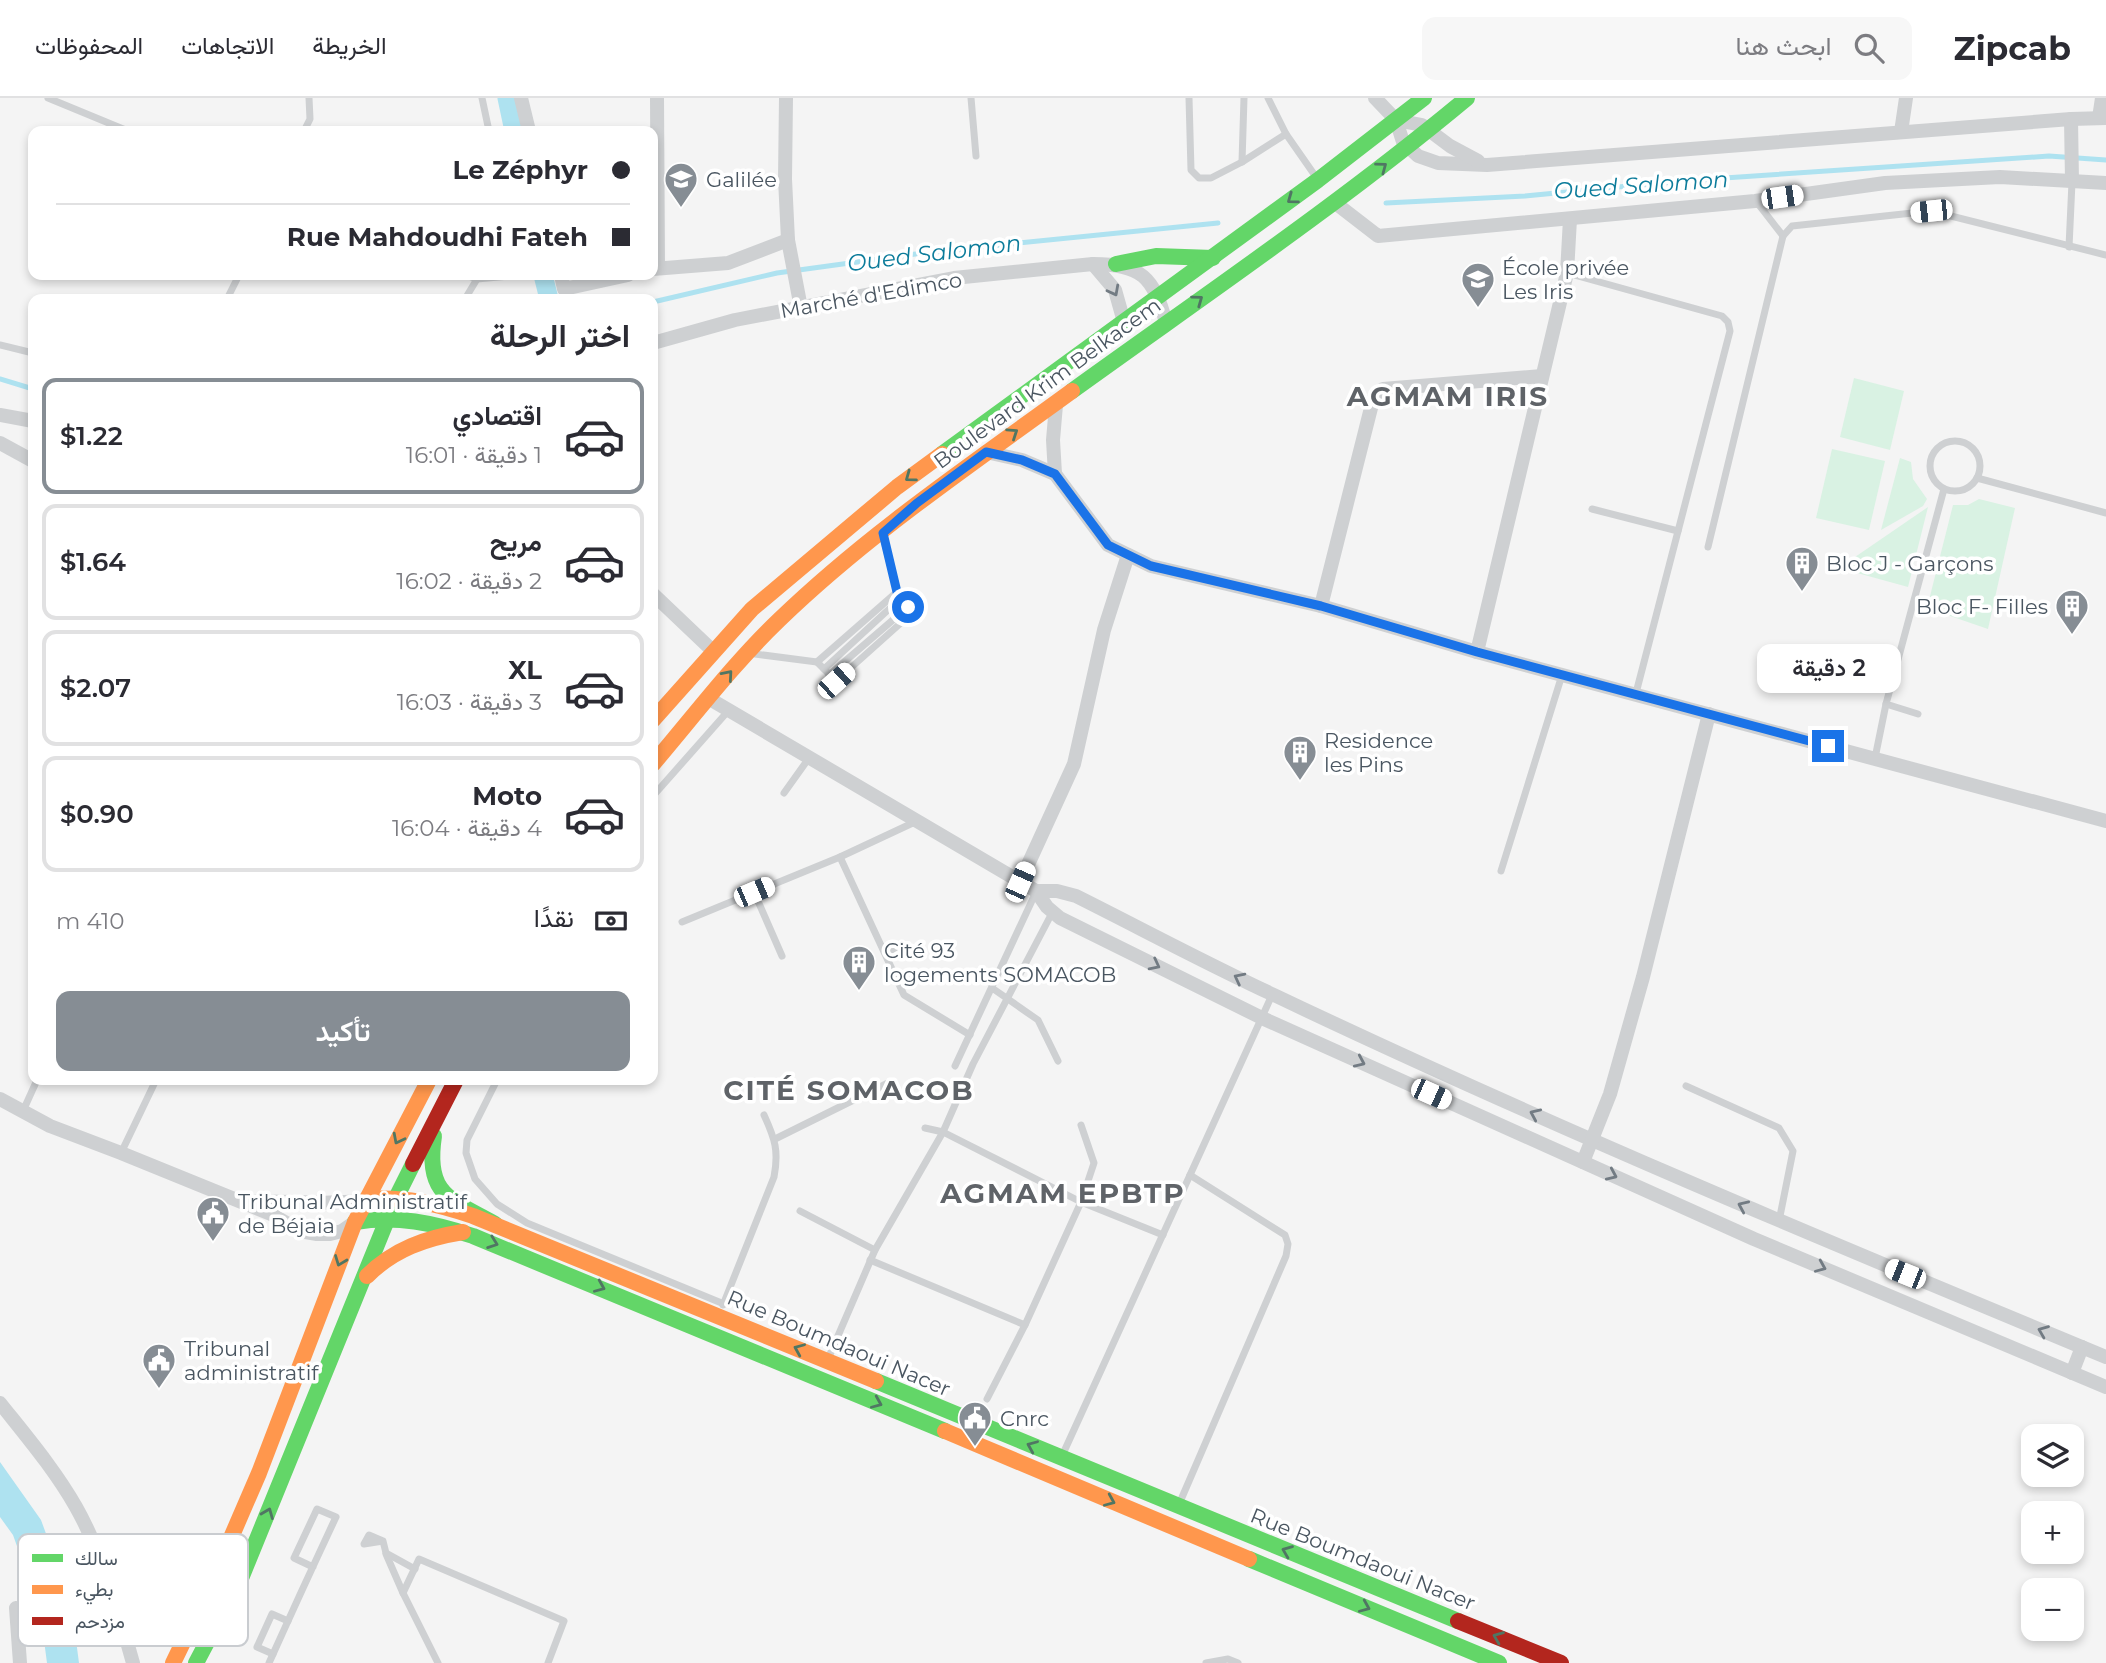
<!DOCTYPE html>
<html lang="ar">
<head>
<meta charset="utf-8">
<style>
	body { margin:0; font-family:Montserrat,Vazirmatn,sans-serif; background:#f7f7f7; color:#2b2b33; direction:rtl; height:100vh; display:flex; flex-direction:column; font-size:26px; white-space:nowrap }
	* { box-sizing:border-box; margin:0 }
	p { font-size:23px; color:#7c7c81 }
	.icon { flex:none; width:38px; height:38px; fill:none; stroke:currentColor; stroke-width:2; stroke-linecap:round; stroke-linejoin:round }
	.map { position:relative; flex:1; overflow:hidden; direction:ltr }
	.sheet { position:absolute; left:28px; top:196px; width:630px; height:791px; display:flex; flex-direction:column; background:#fff; border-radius:14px; box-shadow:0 4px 10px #0003; direction:rtl }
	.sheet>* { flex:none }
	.top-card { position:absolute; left:28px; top:28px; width:630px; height:154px; border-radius:14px; box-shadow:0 4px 10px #0003; direction:rtl; display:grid; align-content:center; height:154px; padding:0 28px; background:#fff }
	.tools { position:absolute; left:2021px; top:1326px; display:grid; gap:14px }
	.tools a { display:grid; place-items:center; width:63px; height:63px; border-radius:14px; background:#fff; box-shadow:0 4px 10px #0003; font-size:35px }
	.end { position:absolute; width:32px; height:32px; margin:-16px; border:9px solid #1a73e8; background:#fff; box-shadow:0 0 0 4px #fff }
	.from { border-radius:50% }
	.bubble { position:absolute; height:49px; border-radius:14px; background:#fff; box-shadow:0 4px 10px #0003; font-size:23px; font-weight:600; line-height:49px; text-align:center; direction:rtl }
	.car { position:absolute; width:21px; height:42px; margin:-21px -10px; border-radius:9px; box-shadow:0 0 5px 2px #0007; background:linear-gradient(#fff 24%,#345 0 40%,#fff 0 76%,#345 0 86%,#fff 0) }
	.top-card b { display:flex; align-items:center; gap:24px; height:66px; font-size:26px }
	.top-card b+b { border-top:2px solid #e1e1e2 }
	.top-card i { width:18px; height:18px; background:#2b2b33 }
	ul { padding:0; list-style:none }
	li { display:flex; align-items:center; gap:21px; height:116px; margin:0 14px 10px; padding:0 14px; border:4px solid #e1e1e2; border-radius:14px }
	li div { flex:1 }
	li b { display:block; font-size:26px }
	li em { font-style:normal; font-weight:600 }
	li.current { border-color:#868d94 }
	li>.icon { width:63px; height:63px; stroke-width:1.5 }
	h2 { padding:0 28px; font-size:32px; line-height:84px }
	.pay { display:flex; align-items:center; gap:18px; height:77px; padding:0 28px; font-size:26px }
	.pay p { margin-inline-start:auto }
	.action { display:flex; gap:14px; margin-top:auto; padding:14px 28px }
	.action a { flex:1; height:80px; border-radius:14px; background:#868d94; color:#fff; font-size:28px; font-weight:600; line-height:80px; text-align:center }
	header { display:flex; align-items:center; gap:42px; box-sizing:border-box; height:98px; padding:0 35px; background:#fff; border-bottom:2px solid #e1e1e2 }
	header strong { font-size:33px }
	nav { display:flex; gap:38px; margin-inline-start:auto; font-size:24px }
	.search { width:490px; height:63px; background:#f7f7f7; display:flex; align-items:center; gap:18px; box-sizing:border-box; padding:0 24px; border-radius:14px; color:#7c7c81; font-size:26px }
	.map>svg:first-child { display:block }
</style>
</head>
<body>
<header>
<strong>Zipcab</strong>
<div class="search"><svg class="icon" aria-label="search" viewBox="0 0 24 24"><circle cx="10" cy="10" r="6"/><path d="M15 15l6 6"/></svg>ابحث هنا</div>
<nav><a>الخريطة</a><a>الاتجاهات</a><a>المحفوظات</a></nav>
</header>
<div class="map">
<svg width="2106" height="1565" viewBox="0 0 2106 1565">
	<rect width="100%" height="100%" fill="#f4f4f4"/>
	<g fill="#d9f2e3">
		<path d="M 1854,280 L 1904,293 L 1890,352 L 1840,339 Z"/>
		<path d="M 1832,351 L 1885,363 L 1869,432 L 1816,420 Z"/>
		<path d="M 1900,360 L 1911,364 L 1913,381 L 1927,401 L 1923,408 L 1881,432 Z"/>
		<path d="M 1979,401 L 2015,410 L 1988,531 L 1927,510 L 1953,407 L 1968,407 Z"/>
		<path d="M 1928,409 L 1908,489 L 1839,470 Z"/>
	</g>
	<path fill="#aee2f0" d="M 0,1364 L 41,1422 L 71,1504 L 79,1565 L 47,1565 L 40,1512 L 13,1437 L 0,1419 Z"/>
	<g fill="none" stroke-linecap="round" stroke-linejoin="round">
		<g stroke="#aee2f0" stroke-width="5">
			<path d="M 1386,105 L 1525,98 L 1680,83 L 2049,58 L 2106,62"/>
			<path d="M 653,204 L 777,175 L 930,154 L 1218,125"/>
			<path d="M 0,281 L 33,291"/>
		</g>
		<g stroke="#aee2f0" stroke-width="19">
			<path d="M 507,0 L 514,33"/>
			<path d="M 543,177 L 549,201"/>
		</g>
		<g stroke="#ced0d2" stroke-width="7">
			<path d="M 48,0 L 128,33"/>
			<path d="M 482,0 L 489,33"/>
			<path d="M 971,0 L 976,58"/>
			<path d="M 1189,0 L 1191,72 L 1199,80 L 1211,80 L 1242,64 L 1286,36"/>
			<path d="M 1268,0 L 1286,36 L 1316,79"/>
			<path d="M 304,33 L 310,21 L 309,0"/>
			<path d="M 1242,64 L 1244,0"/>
			<path d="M 1756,103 L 1783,138"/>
			<path d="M 2069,149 L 2072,84"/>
			<path d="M 1567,175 L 1722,218 L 1728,224 L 1730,233 L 1636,595"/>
			<path d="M 465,177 L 477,181 L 521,177"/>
			<path d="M 227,201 L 239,177"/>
			<path d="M 465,201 L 477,181"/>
			<path d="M 0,247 L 33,255"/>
			<circle cx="1955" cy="368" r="25"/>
			<path d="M 1977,380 L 2106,415"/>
			<path d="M 1592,411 L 1678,433"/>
			<path d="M 1708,449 L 1783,138 L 1792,128 L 1931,113 L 2106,157"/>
			<path d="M 755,556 L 817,564 L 897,494 L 883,439"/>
			<path d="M 817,564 L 836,583 L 912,515 L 897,494"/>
			<path d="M 824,571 L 901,500"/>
			<path d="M 829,577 L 908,509"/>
			<path d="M 1918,616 L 1886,606 L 1944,391"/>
			<path d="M 1875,660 L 1886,606"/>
			<path d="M 784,695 L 809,660"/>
			<path d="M 653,698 L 729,612"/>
			<path d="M 840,759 L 904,897 L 970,937"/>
			<path d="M 1501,773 L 1562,577"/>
			<path d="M 754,794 L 782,858"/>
			<path d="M 682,824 L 840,759 L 917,723"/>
			<path d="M 885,855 L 899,848"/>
			<path d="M 992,890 L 1038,922 L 1058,963"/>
			<path d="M 955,968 L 1036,794"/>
			<path d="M 497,982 L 467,1042 L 466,1055 L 475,1081 L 497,1106 L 527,1125 L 724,1206"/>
			<path d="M 1686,988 L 1779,1030 L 1793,1053 L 1779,1123"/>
			<path d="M 23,1013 L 37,982"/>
			<path d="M 925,1030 L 943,1034 L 1081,1104 L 1163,1137"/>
			<path d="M 775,1041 L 890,984"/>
			<path d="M 121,1055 L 156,982"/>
			<path d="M 800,1113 L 875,1152 L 828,1261"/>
			<path d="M 875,1152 L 943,1034 L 973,966 L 1052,815"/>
			<path d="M 870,1162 L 1025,1227"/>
			<path d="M 723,1207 L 774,1079 C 779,1053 775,1041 764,1017"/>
			<path d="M 987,1301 L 1025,1227 L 1081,1104 L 1094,1065 L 1081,1027"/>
			<path d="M 1062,1358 L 1272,897"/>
			<path d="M 1180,1404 L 1286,1158 L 1288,1146 L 1285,1137 L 1190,1077"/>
			<path d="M 383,1443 L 364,1446 L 369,1437 L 383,1443 L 386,1455 L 415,1471"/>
			<path d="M 386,1456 L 403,1495"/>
			<path d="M 273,1556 L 257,1549 L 272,1516 L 288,1523"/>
			<path d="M 269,1565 C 291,1516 313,1468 336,1419 L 317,1411 L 294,1460 L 313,1469"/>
			<path d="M 438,1565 L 403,1495 L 419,1461 L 564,1523 L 548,1565"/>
			<path d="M 1206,1565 L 1228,1561 L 1238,1565"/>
		</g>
		<g stroke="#ced0d2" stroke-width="14">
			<path d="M 521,0 L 529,33"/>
			<path d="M 657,0 L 658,170"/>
			<path d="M 786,0 L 785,81 L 788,142 L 801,210"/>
			<path d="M 1375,0 L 1396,22 L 1403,44 L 1418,58 L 1438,65 L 1487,67 L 2071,21 L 2106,20"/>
			<path d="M 2099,20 L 2102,0"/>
			<path d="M 2071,21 L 2072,83"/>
			<path d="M 1396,22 L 1422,27 L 1450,48 L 1478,63"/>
			<path d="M 1901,34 L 1906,0"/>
			<path d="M 1334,104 L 1378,138 L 1755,103 L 1885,85 L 2000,79 L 2106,85"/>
			<path d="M 1093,166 L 1115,192 L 1124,224"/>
			<path d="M 653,171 L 728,165 L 788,142"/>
			<path d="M 561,177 L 564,191 L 628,177"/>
			<path d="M 653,245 L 735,222 L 954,180 L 1093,166 C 1141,166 1154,179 1166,225"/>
			<path d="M 0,317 L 33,323"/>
			<path d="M 0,345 L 33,363"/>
			<path d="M 986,354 L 1022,362 L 1055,376 L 1108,447 L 1151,468 L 1321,508 L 1477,554 L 2106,723"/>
			<path d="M 1055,376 L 1053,342 L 1056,307"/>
			<path d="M 653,496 L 714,554"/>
			<path d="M 1321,508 L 1373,302 L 1383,291 L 1542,278"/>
			<path d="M 1477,554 L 1567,175 L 1570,121"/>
			<path d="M 708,600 L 1036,793 L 1047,809 L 1060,820 L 1262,920 L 1754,1141 L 2106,1289"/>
			<path d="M 1020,784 L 1074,666 L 1104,532 L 1128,457"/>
			<path d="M 1036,793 L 1057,793 L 1076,798 C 1142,831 1207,866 1274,897 C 1547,1027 1826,1143 2106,1259"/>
			<path d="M 0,1001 L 50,1028 L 121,1055 L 271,1116 L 300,1133 L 317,1136 L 330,1136 L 342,1133 L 355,1124"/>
			<path d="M 1583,1064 L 1610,996 L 1643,879 L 1709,616"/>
			<path d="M 244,1104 C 286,1101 326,1109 367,1101"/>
			<path d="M 2072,1275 L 2082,1249"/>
			<path d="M 0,1305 C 27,1339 55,1372 76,1409 C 103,1457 118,1512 133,1565"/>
			<path d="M 16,1510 L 20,1565"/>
		</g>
		<g stroke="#63d668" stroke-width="16">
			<path d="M 1116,166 L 1156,158 L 1213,160"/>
			<path d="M 1072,293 C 1205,197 1341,105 1467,0"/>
			<path d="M 942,356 L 1318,82 L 1424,0"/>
			<path d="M 434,1038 C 425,1097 450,1101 495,1126"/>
			<path d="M 355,1124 C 397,1117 433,1125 473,1138 L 945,1333"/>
			<path d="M 876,1283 L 1458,1523"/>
			<path d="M 1249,1461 L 1499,1565"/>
			<path d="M 116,1508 C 138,1527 159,1538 188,1535"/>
			<path d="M 196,1565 L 242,1478 L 396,1100 L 413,1066"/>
		</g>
		<g stroke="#ff974d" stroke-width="16">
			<path d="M 653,622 L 752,511 L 897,389 L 942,356"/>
			<path d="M 653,666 C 694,618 733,566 779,522 C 868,436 972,366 1072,293"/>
			<path d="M 367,1101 C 404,1098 438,1106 473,1118 L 876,1283"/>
			<path d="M 367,1178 C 394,1151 426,1140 463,1134"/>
			<path d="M 945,1333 L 1249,1461"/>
			<path d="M 173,1565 L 208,1493 L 259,1375 L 355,1124 L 429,982"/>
		</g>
		<g stroke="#b3261e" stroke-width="16">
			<path d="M 413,1066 L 456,982"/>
			<path d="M 1458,1523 L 1561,1565"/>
		</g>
	</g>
	<defs><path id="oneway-chevron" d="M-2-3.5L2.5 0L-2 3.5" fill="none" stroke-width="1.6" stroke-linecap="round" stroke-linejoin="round" transform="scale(1.75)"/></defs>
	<g stroke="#507663">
		<use href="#oneway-chevron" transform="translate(1382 69) rotate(-37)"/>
		<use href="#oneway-chevron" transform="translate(1292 101) rotate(144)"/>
		<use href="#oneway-chevron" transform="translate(1198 202) rotate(-36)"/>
		<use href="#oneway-chevron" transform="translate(1013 335) rotate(-34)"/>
		<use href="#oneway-chevron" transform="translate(910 379) rotate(144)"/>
		<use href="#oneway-chevron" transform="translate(728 577) rotate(-49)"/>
		<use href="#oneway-chevron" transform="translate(398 1041) rotate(117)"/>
		<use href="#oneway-chevron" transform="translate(493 1145) rotate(20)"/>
		<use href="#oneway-chevron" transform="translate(340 1163) rotate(111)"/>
		<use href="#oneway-chevron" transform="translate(600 1189) rotate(23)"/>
		<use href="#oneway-chevron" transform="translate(799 1251) rotate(-157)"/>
		<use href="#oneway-chevron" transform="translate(877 1305) rotate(23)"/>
		<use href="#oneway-chevron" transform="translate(1032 1348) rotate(-157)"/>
		<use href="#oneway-chevron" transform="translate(1110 1403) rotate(23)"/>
		<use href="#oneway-chevron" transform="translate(268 1415) rotate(-68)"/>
		<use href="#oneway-chevron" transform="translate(1287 1453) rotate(-158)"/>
		<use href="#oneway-chevron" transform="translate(1365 1509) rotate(23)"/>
		<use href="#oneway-chevron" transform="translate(1498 1539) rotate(-158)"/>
	</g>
	<g stroke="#727b83">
		<use href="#oneway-chevron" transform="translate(1114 193) rotate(62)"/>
		<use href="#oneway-chevron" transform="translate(1155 867) rotate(27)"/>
		<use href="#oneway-chevron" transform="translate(1239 880) rotate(-153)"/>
		<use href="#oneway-chevron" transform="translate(1360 964) rotate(24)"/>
		<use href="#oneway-chevron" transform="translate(1535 1016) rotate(-156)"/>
		<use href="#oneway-chevron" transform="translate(1612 1077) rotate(24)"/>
		<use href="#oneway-chevron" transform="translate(1743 1108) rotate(-156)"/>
		<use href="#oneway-chevron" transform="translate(1821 1169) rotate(23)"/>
		<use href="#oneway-chevron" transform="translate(2043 1233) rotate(-158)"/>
	</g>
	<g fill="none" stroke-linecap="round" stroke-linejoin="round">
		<path stroke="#1a73e8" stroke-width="9" d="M 908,509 L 897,494 L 883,435 L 917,405 L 986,354 L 1022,362 L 1055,376 L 1108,447 L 1151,468 L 1321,508 L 1477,554 L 1828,648"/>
	</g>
	<defs>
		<symbol id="school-pin" viewBox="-11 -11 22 30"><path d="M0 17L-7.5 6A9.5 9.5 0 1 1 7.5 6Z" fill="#868d94" stroke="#fff"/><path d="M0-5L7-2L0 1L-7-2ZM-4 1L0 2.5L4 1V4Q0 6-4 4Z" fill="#fff"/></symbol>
		<symbol id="building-pin" viewBox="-11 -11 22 30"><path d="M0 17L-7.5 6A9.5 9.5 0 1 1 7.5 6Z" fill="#868d94" stroke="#fff"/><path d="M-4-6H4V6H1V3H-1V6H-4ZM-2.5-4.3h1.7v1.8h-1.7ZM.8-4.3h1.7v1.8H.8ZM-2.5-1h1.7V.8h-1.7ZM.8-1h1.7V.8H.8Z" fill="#fff"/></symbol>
		<symbol id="civic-pin" viewBox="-11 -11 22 30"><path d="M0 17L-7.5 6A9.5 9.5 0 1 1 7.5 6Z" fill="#868d94" stroke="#fff"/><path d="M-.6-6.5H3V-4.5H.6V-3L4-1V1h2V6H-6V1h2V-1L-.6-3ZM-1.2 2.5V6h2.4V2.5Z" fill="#fff"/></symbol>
	</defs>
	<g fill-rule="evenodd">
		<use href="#school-pin" x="662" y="62" width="38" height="52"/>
		<use href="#school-pin" x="1459" y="162" width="38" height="52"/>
		<use href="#building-pin" x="1783" y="446" width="38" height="52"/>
		<use href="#building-pin" x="2053" y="489" width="38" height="52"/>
		<use href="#building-pin" x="1281" y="635" width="38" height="52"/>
		<use href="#building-pin" x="840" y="845" width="38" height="52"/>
		<use href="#civic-pin" x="194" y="1096" width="38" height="52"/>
		<use href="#civic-pin" x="140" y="1243" width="38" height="52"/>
		<use href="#civic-pin" x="956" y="1301" width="38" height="52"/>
	</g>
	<g text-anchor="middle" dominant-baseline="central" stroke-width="7" stroke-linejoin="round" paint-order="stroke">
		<g font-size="21" fill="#4a5661" stroke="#fff" text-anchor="start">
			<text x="706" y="81">Galilée</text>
			<text x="1502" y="169">École privée<tspan x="1502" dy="24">Les Iris</tspan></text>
			<text x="1826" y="465">Bloc J - Garçons</text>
			<text x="2048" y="508" text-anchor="end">Bloc F- Filles</text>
			<text x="1324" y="642">Residence<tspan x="1324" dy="24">les Pins</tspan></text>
			<text x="884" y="852">Cité 93<tspan x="884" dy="24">logements SOMACOB</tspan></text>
			<text x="238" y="1103">Tribunal Administratif<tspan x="238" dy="24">de Béjaia</tspan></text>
			<text x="184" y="1250">Tribunal<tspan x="184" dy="24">administratif</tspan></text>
			<text x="1000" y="1320">Cnrc</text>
		</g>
		<g font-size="21" fill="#4a5661" stroke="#fff">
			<text transform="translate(871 197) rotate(-10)">Marché d'Edimco</text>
			<text transform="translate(1047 285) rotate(-36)">Boulevard Krim Belkacem</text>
			<text transform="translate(839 1245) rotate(23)">Rue Boumdaoui Nacer</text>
			<text transform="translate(1363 1461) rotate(22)">Rue Boumdaoui Nacer</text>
		</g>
		<g font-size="23" font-style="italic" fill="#0c7c9b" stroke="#fff">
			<text transform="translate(1641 87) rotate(-4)">Oued Salomon</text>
			<text transform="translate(934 155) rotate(-7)">Oued Salomon</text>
		</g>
		<g font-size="28" font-weight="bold" letter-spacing="2" fill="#5f6368" stroke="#fff">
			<text x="1448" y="298">AGMAM IRIS</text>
			<text x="849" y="992">CITÉ SOMACOB</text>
			<text x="1063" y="1095">AGMAM EPBTP</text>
		</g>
	</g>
	<rect x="18" y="1436" width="230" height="112" rx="10" fill="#fff" stroke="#c9ccd0" stroke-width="2"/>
	<rect x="32" y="1456" width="31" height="8" fill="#63d668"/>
	<rect x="32" y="1487" width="31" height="9" fill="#ff974d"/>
	<rect x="32" y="1519" width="31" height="8" fill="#b3261e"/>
	<g font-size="19" fill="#4a5661">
		<text x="75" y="1467">سالك</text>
		<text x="75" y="1498">بطيء</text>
		<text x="75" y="1530">مزدحم</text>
	</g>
</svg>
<div class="tools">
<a><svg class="icon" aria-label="layers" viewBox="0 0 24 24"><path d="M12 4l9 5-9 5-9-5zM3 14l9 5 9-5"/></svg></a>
<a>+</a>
<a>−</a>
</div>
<i class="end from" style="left:908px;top:509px"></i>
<i class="end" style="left:1828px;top:648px"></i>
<div class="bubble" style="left:1757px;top:546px;width:144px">2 دقيقة</div>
<i class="car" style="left:1782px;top:99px;rotate:82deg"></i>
<i class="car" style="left:1931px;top:113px;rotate:264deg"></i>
<i class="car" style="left:836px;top:583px;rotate:48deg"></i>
<i class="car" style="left:1020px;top:784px;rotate:24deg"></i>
<i class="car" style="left:754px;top:794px;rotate:67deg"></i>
<i class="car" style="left:1431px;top:996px;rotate:114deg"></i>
<i class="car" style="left:1905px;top:1176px;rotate:292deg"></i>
<div class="top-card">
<b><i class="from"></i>Le Zéphyr</b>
<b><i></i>Rue Mahdoudhi Fateh</b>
</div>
<section class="sheet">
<h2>اختر الرحلة</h2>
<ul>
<li class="current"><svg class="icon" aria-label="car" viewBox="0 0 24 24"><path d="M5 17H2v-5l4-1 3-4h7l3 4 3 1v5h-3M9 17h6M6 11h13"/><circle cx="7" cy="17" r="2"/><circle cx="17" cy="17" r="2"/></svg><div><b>اقتصادي</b><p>1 دقيقة · 16:01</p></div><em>$1.22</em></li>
<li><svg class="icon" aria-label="car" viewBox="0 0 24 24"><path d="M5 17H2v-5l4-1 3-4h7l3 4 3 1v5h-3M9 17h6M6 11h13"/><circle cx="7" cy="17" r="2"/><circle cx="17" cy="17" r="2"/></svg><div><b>مريح</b><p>2 دقيقة · 16:02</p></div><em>$1.64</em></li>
<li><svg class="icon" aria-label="car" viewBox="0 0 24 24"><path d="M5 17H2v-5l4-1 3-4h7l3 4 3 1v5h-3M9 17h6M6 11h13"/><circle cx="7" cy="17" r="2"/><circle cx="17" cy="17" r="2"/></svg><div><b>XL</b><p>3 دقيقة · 16:03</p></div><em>$2.07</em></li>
<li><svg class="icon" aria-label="car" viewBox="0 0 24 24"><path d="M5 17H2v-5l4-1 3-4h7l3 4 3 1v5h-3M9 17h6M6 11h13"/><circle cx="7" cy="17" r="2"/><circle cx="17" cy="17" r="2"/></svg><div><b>Moto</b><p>4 دقيقة · 16:04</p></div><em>$0.90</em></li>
</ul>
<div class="pay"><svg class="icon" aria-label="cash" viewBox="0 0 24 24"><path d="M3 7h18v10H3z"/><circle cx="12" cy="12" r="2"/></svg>نقدًا<p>410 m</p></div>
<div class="action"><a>تأكيد</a></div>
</section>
</div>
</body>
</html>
